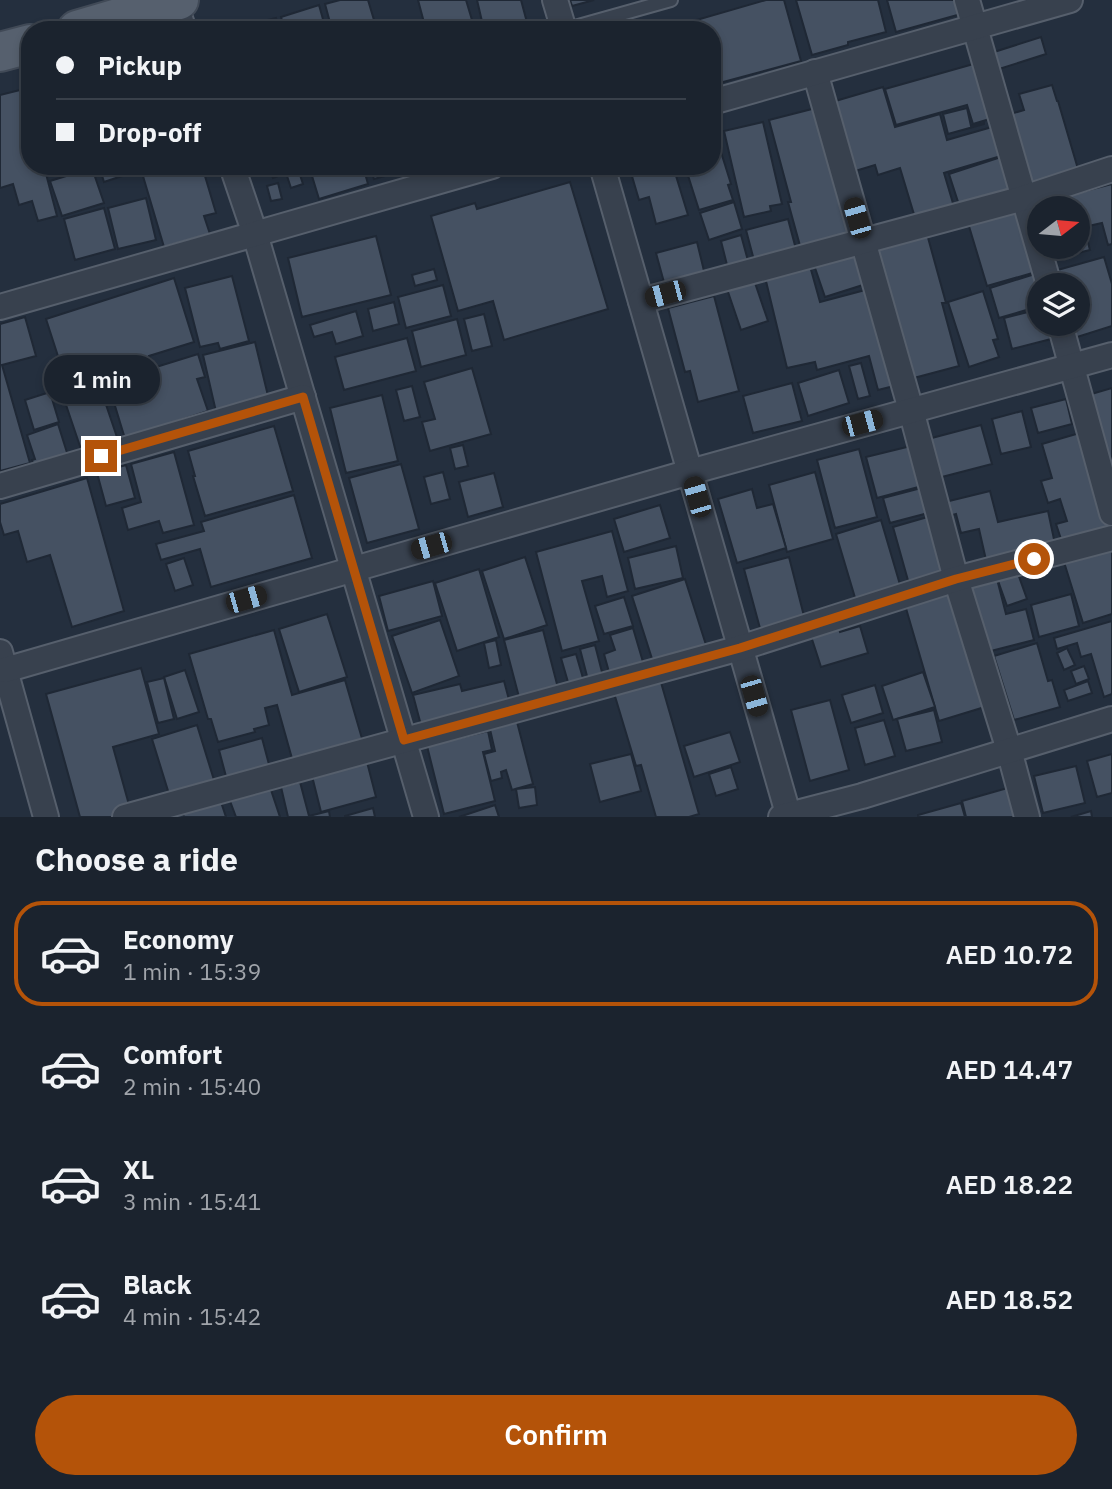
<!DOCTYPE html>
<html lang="en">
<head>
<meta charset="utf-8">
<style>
	body { margin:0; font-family:"IBM Plex Sans",sans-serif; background:#242b36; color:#f1f3f6; height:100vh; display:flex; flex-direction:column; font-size:26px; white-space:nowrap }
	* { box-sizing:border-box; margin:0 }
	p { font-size:23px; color:#a0a4aa }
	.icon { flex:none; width:38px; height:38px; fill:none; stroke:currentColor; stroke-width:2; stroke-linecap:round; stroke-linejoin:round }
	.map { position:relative; height:817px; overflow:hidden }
	.details { display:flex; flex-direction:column; background:#1b232e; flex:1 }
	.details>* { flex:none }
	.top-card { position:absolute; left:21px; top:21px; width:700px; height:154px; border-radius:28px; box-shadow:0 4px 10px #0003,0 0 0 2px #39404a; display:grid; align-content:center; height:154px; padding:0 35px; background:#1b232e }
	.needle { width:46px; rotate:74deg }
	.controls { position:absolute; left:1027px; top:196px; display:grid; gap:14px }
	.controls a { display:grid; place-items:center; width:63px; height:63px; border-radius:50%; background:#1b232e; box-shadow:0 4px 10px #0003,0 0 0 2px #39404a; font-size:35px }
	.end { position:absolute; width:32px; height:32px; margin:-16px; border:9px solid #b45309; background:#fff; box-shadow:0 0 0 4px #fff }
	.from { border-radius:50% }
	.bubble { position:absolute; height:49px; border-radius:24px; background:#1b232e; box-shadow:0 4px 10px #0003,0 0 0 2px #39404a; font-size:23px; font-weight:600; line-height:49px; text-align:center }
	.car { position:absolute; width:21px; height:42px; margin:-21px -10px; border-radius:9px; box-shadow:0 0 5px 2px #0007; background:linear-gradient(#222 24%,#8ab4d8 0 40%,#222 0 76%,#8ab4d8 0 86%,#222 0) }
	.top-card b { display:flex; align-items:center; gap:24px; height:66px; font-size:26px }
	.top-card b+b { border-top:2px solid #39404a }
	.top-card i { width:18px; height:18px; background:#f1f3f6 }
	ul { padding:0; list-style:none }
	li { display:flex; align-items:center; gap:21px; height:105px; margin:0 14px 10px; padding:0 21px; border:4px solid transparent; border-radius:28px }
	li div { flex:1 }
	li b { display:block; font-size:26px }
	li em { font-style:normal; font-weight:600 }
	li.current { border-color:#b45309 }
	li>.icon { width:63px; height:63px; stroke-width:1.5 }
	h2 { padding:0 35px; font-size:32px; line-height:84px }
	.action { display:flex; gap:14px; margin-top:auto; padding:14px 35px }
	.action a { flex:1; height:80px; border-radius:42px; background:#b45309; color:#fff; font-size:28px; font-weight:600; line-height:80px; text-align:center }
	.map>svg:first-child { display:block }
</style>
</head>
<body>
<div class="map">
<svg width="1112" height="817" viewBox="0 0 1112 817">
	<rect width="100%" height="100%" fill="#242f3e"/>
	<g fill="#455162" stroke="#1f2835" stroke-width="2">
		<path d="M 340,0 L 368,0 L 377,30 L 332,30 L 325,4 Z"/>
		<path d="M 418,0 L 466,0 L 475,30 L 426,30 Z"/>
		<path d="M 477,0 L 521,0 L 529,30 L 484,30 Z"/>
		<path d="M 570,0 L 594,0 L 572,6 Z"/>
		<path d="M 766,0 L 784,0 L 801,61 L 712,85 L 712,30 L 662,30 Z"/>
		<path d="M 796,0 L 878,0 L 886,32 L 848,42 L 848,45 L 812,55 Z"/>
		<path d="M 887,0 L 957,0 L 961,14 L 896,32 Z"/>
		<path d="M 319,5 L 326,30 L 285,30 L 281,17 Z"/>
		<path d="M 276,18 L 279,30 L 227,30 Z"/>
		<path d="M 1041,37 L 1046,54 L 996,70 L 991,53 Z"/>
		<path d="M 977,63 L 993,118 L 973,124 L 967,105 L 896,125 L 885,89 Z"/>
		<path d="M 1052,85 L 1057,101 L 1058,101 L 1078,169 L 1027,184 L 1007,115 L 1024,110 L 1019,94 Z"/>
		<path d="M 883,87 L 895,127 L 940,114 L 947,140 L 992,127 L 1001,156 L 944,173 L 955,210 L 916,221 L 900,168 L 878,175 L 875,165 L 852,172 L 832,102 Z"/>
		<path d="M 24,89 L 30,112 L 30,166 L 44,166 L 57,216 L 38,221 L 32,201 L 19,205 L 13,184 L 0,188 L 0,95 Z"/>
		<path d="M 816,108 L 851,240 L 802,253 L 788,202 L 791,202 L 769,120 Z"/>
		<path d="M 967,108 L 971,126 L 984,123 L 984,124 L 948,134 L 943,114 Z"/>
		<path d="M 763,122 L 782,204 L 770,206 L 771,211 L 744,217 L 724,131 Z"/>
		<path d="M 716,136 L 731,184 L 728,185 L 733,200 L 699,210 L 685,166 L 712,166 L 712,137 Z"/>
		<path d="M 1001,157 L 1012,191 L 960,208 L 949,174 Z"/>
		<path d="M 52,166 L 77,166 L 53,173 Z"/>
		<path d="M 99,166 L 119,166 L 122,176 L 104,182 Z"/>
		<path d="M 140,166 L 202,166 L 216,213 L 204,216 L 210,234 L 164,247 Z"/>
		<path d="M 269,166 L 297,166 L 303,184 L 291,188 L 286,173 L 273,178 Z"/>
		<path d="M 309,166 L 363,166 L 368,184 L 319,199 Z"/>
		<path d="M 370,166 L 409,166 L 410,169 L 374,179 Z"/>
		<path d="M 629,166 L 673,166 L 688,215 L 656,224 L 649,197 L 639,200 Z"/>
		<path d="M 92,168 L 104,203 L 62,216 L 50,181 Z"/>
		<path d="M 570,182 L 608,309 L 504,340 L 493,301 L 458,311 L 431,216 L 475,203 L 477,209 Z"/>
		<path d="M 278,183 L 282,199 L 271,201 L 267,186 Z"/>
		<path d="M 1112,184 L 1112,244 L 1108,245 L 1102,223 L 1084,227 L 1090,250 L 1049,260 L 1045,247 L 1078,247 L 1078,208 L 1040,208 L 1035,204 Z"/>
		<path d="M 146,198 L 156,240 L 118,249 L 108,208 Z"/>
		<path d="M 734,202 L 742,229 L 709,240 L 700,213 Z"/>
		<path d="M 104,208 L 115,249 L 75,260 L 64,219 Z"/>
		<path d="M 1017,208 L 1036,272 L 987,286 L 968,223 Z"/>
		<path d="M 788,219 L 797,253 L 755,264 L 746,230 Z"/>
		<path d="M 927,234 L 946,303 L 942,303 L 959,366 L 910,379 L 875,249 Z"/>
		<path d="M 741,235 L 750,268 L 729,273 L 721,241 Z"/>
		<path d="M 376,236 L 391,295 L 302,317 L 288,258 Z"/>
		<path d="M 697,242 L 705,275 L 665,286 L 656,253 Z"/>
		<path d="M 855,252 L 866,284 L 825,297 L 814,265 Z"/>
		<path d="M 1104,257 L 1112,284 L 1112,326 L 1074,338 L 1070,324 L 1078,324 L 1078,285 L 1058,285 L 1054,271 Z"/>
		<path d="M 810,266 L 820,302 L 869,289 L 894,386 L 878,390 L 869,356 L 817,370 L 815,362 L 787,368 L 765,277 Z"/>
		<path d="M 434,269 L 437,280 L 415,286 L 412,275 Z"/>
		<path d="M 1038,273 L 1040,306 L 999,318 L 990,288 Z"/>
		<path d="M 232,276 L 249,341 L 220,349 L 218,343 L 200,347 L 185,288 Z"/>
		<path d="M 174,278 L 194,342 L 149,356 L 153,368 L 198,354 L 205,377 L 197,379 L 208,411 L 147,431 L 126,442 L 105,373 L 109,372 L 106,362 L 90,367 L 92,373 L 66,381 L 46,319 Z"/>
		<path d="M 754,280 L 768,321 L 741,330 L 727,289 Z"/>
		<path d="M 443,285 L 451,316 L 406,328 L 398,297 Z"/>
		<path d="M 983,291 L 998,339 L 993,340 L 999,357 L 969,367 L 948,302 Z"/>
		<path d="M 714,296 L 739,391 L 698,402 L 690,371 L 685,372 L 668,308 Z"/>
		<path d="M 394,302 L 399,324 L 373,331 L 368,309 Z"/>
		<path d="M 1040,309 L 1040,324 L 1051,324 L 1055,338 L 1012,349 L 1004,318 Z"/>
		<path d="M 356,311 L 363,336 L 336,344 L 332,332 L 314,337 L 310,325 Z"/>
		<path d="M 484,314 L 492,346 L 472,351 L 464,319 Z"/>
		<path d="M 25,317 L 36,356 L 2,365 L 30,463 L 0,471 L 0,324 Z"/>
		<path d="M 457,319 L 466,355 L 421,367 L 412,331 Z"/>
		<path d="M 407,338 L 416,371 L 344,390 L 335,357 Z"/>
		<path d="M 255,342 L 270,404 L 217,416 L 203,355 Z"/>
		<path d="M 861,363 L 870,396 L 858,399 L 849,366 Z"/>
		<path d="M 472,368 L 491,434 L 430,451 L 422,422 L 435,419 L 424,382 Z"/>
		<path d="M 839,370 L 849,403 L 808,416 L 798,383 Z"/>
		<path d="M 57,374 L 58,389 L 50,389 L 48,375 Z"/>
		<path d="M 792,383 L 802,421 L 753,433 L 743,396 Z"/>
		<path d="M 99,384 L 120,446 L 84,458 L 63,396 Z"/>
		<path d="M 412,386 L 420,417 L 404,421 L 396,390 Z"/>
		<path d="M 1112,388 L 1112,481 L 1088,395 Z"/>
		<path d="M 50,392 L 59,422 L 34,430 L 25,400 Z"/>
		<path d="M 382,395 L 398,461 L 346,473 L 330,408 Z"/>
		<path d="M 1066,399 L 1072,424 L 1038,433 L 1031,408 Z"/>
		<path d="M 1022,411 L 1031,447 L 1001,454 L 992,419 Z"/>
		<path d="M 58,424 L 69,459 L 35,470 L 32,460 L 35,459 L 27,435 Z"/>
		<path d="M 981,425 L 992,464 L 938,478 L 928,439 Z"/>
		<path d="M 274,426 L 293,491 L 205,516 L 193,476 L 195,476 L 188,451 Z"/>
		<path d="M 1083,432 L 1112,531 L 1063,545 L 1056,524 L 1067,521 L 1060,499 L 1048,503 L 1041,481 L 1052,478 L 1042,444 Z"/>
		<path d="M 463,445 L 468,466 L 455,469 L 450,448 Z"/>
		<path d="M 915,445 L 926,485 L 877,498 L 866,457 Z"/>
		<path d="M 859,449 L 877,517 L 835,528 L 817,460 Z"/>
		<path d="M 174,452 L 194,525 L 163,533 L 159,521 L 128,530 L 122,508 L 141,502 L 131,464 Z"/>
		<path d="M 401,464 L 419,529 L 367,543 L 349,478 Z"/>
		<path d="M 126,465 L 135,498 L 106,506 L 97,473 Z"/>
		<path d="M 443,472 L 450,499 L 431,504 L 424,477 Z"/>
		<path d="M 815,472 L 833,539 L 787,552 L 769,485 Z"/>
		<path d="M 494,473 L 503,507 L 468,517 L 459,482 Z"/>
		<path d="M 87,478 L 124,611 L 72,627 L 50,555 L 27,562 L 18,531 L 4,535 L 0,522 L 0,504 Z"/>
		<path d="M 925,487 L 932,512 L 890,523 L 883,498 Z"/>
		<path d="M 752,489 L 757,508 L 773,504 L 786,548 L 737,563 L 718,499 Z"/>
		<path d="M 990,491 L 998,522 L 1048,511 L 1055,544 L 986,560 L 979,529 L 961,533 L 956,514 L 949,516 L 945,502 Z"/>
		<path d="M 294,495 L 312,558 L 211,587 L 200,549 L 161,560 L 156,544 L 204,531 L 201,522 Z"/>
		<path d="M 660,505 L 670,538 L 624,552 L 614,519 Z"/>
		<path d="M 931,516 L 947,574 L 909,584 L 893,527 Z"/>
		<path d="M 881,520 L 901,588 L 856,601 L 836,534 Z"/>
		<path d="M 612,531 L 628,591 L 607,597 L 602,576 L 582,581 L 599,641 L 562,651 L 536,552 Z"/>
		<path d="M 676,546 L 683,578 L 635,589 L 628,558 Z"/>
		<path d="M 1112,547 L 1112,614 L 1083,623 L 1064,562 Z"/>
		<path d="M 525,557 L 547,625 L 504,639 L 482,571 Z"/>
		<path d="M 789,557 L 805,620 L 761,632 L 744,569 Z"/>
		<path d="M 184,558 L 193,585 L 175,591 L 166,564 Z"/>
		<path d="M 479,569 L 499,637 L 457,651 L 435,583 Z"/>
		<path d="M 1017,571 L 1027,599 L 1007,606 L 997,578 Z"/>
		<path d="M 685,579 L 707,648 L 654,665 L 632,596 Z"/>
		<path d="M 997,579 L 1006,614 L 1026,609 L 1034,640 L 987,652 L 970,586 Z"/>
		<path d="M 433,581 L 442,616 L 388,631 L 379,596 Z"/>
		<path d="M 953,590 L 988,706 L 939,721 L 905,605 Z"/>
		<path d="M 1071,594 L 1079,626 L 1039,637 L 1031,605 Z"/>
		<path d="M 624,597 L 633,626 L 604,634 L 595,606 Z"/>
		<path d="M 327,614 L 347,677 L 299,692 L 279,629 Z"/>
		<path d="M 440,620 L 459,676 L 412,693 L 392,636 Z"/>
		<path d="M 1112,621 L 1112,694 L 1104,697 L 1091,654 L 1081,657 L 1077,643 L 1057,649 L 1054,638 Z"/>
		<path d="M 838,624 L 840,632 L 860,626 L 868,653 L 821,667 L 810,633 Z"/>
		<path d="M 633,628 L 643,662 L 609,672 L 604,654 L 615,650 L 610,635 Z"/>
		<path d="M 274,630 L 292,695 L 345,680 L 363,742 L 293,762 L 277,705 L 265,708 L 269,725 L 254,729 L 255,732 L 218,742 L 211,719 L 208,719 L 189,654 Z"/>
		<path d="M 543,630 L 558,688 L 519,697 L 504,640 Z"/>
		<path d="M 496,640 L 501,665 L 489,668 L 484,643 Z"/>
		<path d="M 1037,643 L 1048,681 L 1052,680 L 1060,707 L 1014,720 L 994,656 Z"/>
		<path d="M 595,645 L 603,676 L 588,680 L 580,649 Z"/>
		<path d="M 1067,648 L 1075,665 L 1064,670 L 1057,653 Z"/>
		<path d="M 576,654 L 585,685 L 570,689 L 561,658 Z"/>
		<path d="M 1084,666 L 1089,679 L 1076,684 L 1071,671 Z"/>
		<path d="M 141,668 L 159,734 L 113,747 L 131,812 L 113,817 L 80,817 L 46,694 Z"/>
		<path d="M 185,670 L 199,712 L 177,719 L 164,677 Z"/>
		<path d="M 923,672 L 935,707 L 893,720 L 882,686 Z"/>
		<path d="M 164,678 L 174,719 L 158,723 L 147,682 Z"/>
		<path d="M 660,679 L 699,814 L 689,817 L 656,817 L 641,765 L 636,766 L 614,693 Z"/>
		<path d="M 504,681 L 511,707 L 422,729 L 413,695 L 460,684 L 462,691 Z"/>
		<path d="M 1088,681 L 1092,693 L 1068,701 L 1064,690 Z"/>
		<path d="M 875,685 L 883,713 L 851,723 L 842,695 Z"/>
		<path d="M 830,700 L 849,770 L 810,781 L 791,710 Z"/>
		<path d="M 934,710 L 942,742 L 906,751 L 897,719 Z"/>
		<path d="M 516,718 L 533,784 L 512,790 L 506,770 L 501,772 L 502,778 L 491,781 L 484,754 L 495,751 L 489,725 Z"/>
		<path d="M 884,720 L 895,756 L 865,765 L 855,728 Z"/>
		<path d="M 197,725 L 214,780 L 169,794 L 152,739 Z"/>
		<path d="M 488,731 L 492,750 L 483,752 L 495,801 L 444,814 L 427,746 Z"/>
		<path d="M 730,732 L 740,762 L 694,777 L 684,746 Z"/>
		<path d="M 262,738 L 271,772 L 228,784 L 219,750 Z"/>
		<path d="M 631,754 L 641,791 L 600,802 L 590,764 Z"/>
		<path d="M 1112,754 L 1112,793 L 1097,797 L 1087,761 Z"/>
		<path d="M 367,762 L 376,797 L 321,812 L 312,776 Z"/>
		<path d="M 1076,766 L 1085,803 L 1043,813 L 1034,776 Z"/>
		<path d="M 731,767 L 738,789 L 716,796 L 709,774 Z"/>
		<path d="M 300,782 L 309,816 L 329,811 L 330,817 L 288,817 L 281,787 Z"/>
		<path d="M 270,787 L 280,817 L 236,817 L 230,801 Z"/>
		<path d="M 535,787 L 537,805 L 519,808 L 516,789 Z"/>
		<path d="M 1011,787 L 1020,817 L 966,817 L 962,801 Z"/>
		<path d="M 220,799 L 226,817 L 184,817 L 182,811 Z"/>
		<path d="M 961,803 L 965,817 L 918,817 L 918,815 Z"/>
		<path d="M 495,805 L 499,817 L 459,817 Z"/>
		<path d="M 373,808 L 375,817 L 345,817 L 345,816 Z"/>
		<path d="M 1091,811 L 1092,817 L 1071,817 Z"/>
	</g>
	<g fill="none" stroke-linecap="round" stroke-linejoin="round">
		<defs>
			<path id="service" d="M 564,30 L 671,0"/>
			<g id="minor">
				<path d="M 555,0 L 564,30"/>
				<path d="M 967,0 L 1049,285"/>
				<path d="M 174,1 L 184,30"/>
				<path d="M 815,72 L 911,410 L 956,579 L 1009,750 L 1027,817"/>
				<path d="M 712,102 L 1070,0"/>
				<path d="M 232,166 L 255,234 L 426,817"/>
				<path d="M 602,166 L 789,817"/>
				<path d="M 641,301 L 1024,198 L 1112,169"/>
				<path d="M 0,307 L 492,166"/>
				<path d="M 1060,324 L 1112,513"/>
				<path d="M 0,486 L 303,397"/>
				<path d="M 0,652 L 46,817"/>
				<path d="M 5,670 L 690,472 L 1112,355"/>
				<path d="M 125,817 L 740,648 L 956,579 L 1112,538"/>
				<path d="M 781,817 L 862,796 L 1112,719"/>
			</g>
			<g id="primary">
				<path d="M 77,30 L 179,0"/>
				<path d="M 0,52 L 30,44"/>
			</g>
		</defs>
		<use href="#service" stroke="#565f6c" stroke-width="16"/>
		<use href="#minor" stroke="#565f6c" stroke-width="28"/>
		<use href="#primary" stroke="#414a57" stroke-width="42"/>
		<use href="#service" stroke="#38414e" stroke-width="12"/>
		<use href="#minor" stroke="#38414e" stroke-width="24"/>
		<use href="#primary" stroke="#56606e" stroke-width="38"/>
	</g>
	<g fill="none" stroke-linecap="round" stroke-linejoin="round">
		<path stroke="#b45309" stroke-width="9" d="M 101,456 L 303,397 L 404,740 L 740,648 L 956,579 L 1034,559"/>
	</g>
</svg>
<div class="controls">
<a><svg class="needle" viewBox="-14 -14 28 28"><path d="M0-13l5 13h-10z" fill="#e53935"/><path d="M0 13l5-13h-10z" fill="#a0a4aa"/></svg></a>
<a><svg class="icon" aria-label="layers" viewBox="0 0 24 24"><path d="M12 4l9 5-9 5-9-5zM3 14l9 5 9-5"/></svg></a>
</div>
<i class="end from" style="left:1034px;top:559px"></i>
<i class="end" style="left:101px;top:456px"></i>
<div class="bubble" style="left:44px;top:355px;width:116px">1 min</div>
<i class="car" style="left:857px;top:218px;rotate:344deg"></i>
<i class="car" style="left:665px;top:294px;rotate:255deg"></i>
<i class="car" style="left:862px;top:423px;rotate:75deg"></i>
<i class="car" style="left:697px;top:497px;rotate:344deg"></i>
<i class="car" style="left:431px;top:546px;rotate:254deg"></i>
<i class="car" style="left:246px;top:599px;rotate:74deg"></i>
<i class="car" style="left:754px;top:696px;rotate:164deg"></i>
<div class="top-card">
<b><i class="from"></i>Pickup</b>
<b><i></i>Drop-off</b>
</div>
</div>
<section class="details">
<h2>Choose a ride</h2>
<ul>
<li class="current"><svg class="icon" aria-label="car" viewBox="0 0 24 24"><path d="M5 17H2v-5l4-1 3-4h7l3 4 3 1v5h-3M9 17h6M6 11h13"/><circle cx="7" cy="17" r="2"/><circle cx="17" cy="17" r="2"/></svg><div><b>Economy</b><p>1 min · 15:39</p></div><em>AED 10.72</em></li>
<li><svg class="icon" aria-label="car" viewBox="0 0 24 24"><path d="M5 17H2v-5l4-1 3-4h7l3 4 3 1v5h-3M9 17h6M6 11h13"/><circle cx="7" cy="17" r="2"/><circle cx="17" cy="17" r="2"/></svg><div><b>Comfort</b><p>2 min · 15:40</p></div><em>AED 14.47</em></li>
<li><svg class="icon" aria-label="car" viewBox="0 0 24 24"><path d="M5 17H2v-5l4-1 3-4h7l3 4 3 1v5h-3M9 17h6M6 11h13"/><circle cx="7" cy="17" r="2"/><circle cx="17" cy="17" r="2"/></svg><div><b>XL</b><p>3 min · 15:41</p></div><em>AED 18.22</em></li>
<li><svg class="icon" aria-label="car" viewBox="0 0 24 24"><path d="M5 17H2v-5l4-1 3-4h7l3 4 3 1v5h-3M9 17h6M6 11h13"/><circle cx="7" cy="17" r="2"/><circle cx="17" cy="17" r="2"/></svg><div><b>Black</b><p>4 min · 15:42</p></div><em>AED 18.52</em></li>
</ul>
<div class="action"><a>Confirm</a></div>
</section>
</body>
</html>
